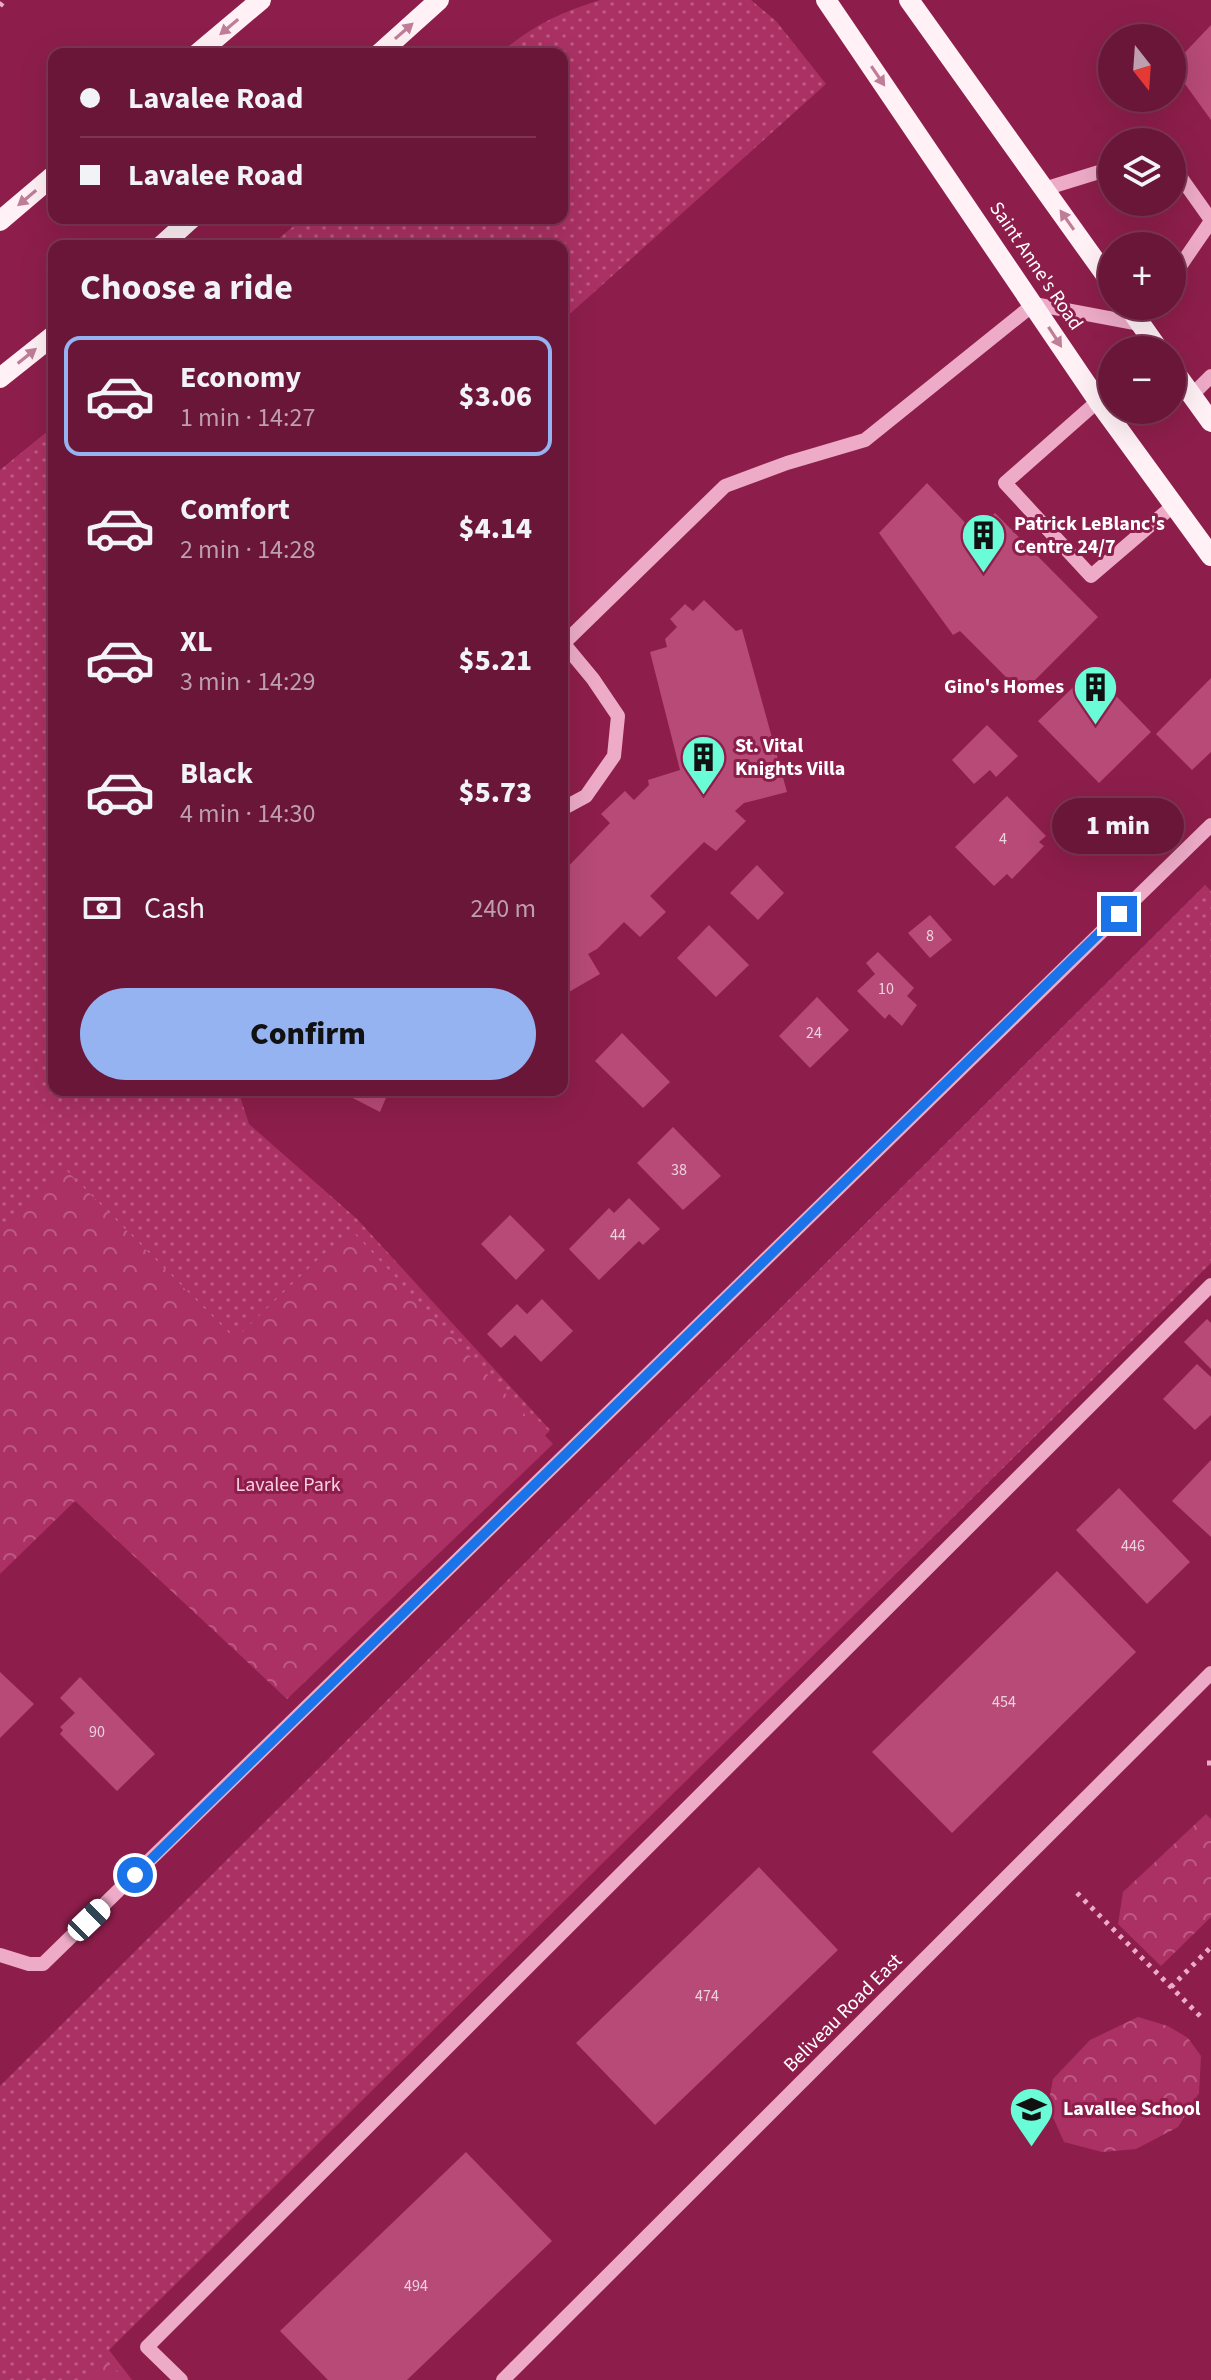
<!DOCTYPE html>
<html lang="en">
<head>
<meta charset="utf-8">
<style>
	body { margin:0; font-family:"Source Sans 3",sans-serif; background:#722343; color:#f1f3f6; height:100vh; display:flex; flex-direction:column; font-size:30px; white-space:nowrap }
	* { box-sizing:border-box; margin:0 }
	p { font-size:26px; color:#be9fae }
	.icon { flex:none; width:44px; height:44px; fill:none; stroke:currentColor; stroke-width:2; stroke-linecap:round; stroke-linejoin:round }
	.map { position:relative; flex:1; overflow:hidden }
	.panel { position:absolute; left:48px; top:240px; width:520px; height:856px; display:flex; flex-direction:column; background:#6a1638; border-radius:16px; box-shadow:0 8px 32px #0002,0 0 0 2px #7d3553 }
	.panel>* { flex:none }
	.hud { position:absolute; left:48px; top:48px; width:520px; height:176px; border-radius:16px; box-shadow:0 8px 32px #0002,0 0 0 2px #7d3553; display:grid; align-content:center; height:176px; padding:0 32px; background:#6a1638 }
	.needle { width:52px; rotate:163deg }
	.buttons { position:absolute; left:1098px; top:24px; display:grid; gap:16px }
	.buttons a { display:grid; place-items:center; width:88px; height:88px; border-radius:50%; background:#6a1638; box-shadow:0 8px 32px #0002,0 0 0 2px #7d3553; font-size:40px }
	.end { position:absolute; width:36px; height:36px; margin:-18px; border:10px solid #1a73e8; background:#fff; box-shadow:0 0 0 4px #fff }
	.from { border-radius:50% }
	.bubble { position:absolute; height:56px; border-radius:28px; background:#6a1638; box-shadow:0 8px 32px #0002,0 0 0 2px #7d3553; font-size:26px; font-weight:800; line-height:56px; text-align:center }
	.car { position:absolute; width:24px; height:48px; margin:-24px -12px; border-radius:10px; box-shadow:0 0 6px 2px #0007; background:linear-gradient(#fff 24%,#345 0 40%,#fff 0 76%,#345 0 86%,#fff 0) }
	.hud b { display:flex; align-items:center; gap:28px; height:76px; font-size:30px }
	.hud b+b { border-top:2px solid #7d3553 }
	.hud i { width:20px; height:20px; background:#f1f3f6 }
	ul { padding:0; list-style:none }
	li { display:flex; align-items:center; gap:24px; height:120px; margin:0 16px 12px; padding:0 16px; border:4px solid transparent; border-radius:16px }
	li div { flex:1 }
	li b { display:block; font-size:30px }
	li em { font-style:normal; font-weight:800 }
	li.on { border-color:#95b2f1 }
	li>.icon { width:72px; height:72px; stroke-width:1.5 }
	h2 { padding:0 32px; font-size:36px; line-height:96px }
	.pay { display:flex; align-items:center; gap:20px; height:88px; padding:0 32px; font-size:30px }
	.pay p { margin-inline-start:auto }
	.action { display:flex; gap:16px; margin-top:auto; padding:16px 32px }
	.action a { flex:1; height:92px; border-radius:48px; background:#95b2f1; color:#111; font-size:32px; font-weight:800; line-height:92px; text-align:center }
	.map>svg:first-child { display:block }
</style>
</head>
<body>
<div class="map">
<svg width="1211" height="2380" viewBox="0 0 1211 2380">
	<defs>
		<pattern id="grass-dots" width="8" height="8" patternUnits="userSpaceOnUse" patternTransform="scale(2)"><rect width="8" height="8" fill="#ab3164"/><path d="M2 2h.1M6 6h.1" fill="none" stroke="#bc5a83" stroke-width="1.8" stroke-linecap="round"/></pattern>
		<pattern id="park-crowns" width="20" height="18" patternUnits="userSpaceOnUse" patternTransform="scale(2)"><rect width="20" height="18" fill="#ab3164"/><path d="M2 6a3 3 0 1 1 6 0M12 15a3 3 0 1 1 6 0" fill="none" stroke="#bc5a83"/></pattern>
	</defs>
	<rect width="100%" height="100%" fill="#8d1e4b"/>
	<g fill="url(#grass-dots)">
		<path d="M 600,0 L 751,0 L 776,21 L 826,84 L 562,321 L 562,246 L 270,246 L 303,218 L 562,218 L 562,54 L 499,54 C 532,26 559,13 600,0 Z"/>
		<path d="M 54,426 L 54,1090 L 238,1090 L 249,1124 L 357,1219 L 550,1430 L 468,1523 L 333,1272 L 225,1346 L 0,1560 L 0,470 Z"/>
		<path d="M 1205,885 L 1211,891 L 1211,1263 L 109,2350 L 132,2380 L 0,2380 L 0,2086 Z"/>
	</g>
	<g fill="url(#park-crowns)">
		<path d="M 65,1169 L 235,1339 L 350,1229 L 553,1444 L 287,1699 L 75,1501 L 0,1574 L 0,1233 Z"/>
		<path d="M 1206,1814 L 1211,1819 L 1211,1917 L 1161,1966 L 1118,1924 L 1123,1892 Z"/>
		<path d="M 1138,2017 L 1168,2026 L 1188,2038 L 1201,2056 L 1199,2093 L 1178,2127 L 1136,2149 L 1102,2152 L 1064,2142 L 1048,2106 L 1053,2079 L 1090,2040 Z"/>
		<path d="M 106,2363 L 128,2380 L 89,2380 Z"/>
	</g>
	<g fill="#b74a77">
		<path d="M 1211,25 L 1211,120 L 1172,66 Z"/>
		<path d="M 927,483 L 975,533 L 995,513 L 1098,617 L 1022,693 L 960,631 L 953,635 L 879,533 Z"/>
		<path d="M 704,600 L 736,631 L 742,629 L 787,792 L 744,803 L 735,811 L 746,821 L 716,851 L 704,842 L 650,896 L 666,912 L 640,937 L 624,922 L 597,949 L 588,954 L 600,974 L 562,996 L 562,873 L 610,823 L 601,814 L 625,791 L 634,800 L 649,785 L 648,780 L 680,770 L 650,652 L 667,647 L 665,639 L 677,627 L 670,619 L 685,604 L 693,611 Z"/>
		<path d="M 1091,670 L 1151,732 L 1099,783 L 1038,721 Z"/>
		<path d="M 1211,678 L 1211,752 L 1192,770 L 1156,734 Z"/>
		<path d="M 987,725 L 1018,756 L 996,777 L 990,770 L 974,784 L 952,760 Z"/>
		<path d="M 1007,796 L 1046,836 L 1039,842 L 1044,846 L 1012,879 L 1007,874 L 994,886 L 955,847 Z"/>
		<path d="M 757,865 L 784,893 L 758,920 L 730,893 Z"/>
		<path d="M 930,915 L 952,940 L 930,958 L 908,933 Z"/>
		<path d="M 709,925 L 749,965 L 716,997 L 677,958 Z"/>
		<path d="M 878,952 L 914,988 L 907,996 L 917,1005 L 902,1026 L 889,1014 L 885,1019 L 857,991 L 875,974 L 866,963 Z"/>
		<path d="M 817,997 L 849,1030 L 810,1068 L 779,1036 Z"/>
		<path d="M 622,1033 L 670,1082 L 643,1108 L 595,1061 Z"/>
		<path d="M 337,1090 L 394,1090 L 388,1093 L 380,1112 Z"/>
		<path d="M 673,1127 L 721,1176 L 683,1210 L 637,1163 Z"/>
		<path d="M 629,1198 L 660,1229 L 643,1245 L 639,1241 L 599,1280 L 569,1249 L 609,1208 L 614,1213 Z"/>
		<path d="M 510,1215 L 545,1250 L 516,1280 L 481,1244 Z"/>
		<path d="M 542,1299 L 573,1331 L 541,1362 L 515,1335 L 501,1348 L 487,1334 L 517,1304 L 527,1314 Z"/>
		<path d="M 1207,1319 L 1211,1323 L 1211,1369 L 1184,1342 Z"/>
		<path d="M 1197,1364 L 1211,1377 L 1211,1415 L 1195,1430 L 1163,1399 Z"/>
		<path d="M 1211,1460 L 1211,1537 L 1172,1501 Z"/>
		<path d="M 1119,1488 L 1190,1562 L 1147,1604 L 1076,1530 Z"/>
		<path d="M 1057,1571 L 1136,1652 L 952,1833 L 872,1752 Z"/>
		<path d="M 0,1672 L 34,1704 L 0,1738 Z"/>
		<path d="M 80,1677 L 155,1754 L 117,1791 L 60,1734 L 63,1730 L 60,1727 L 75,1713 L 60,1698 Z"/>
		<path d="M 759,1867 L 838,1950 L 655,2125 L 576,2043 Z"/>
		<path d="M 466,2152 L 552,2241 L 407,2380 L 328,2380 L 280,2331 Z"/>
	</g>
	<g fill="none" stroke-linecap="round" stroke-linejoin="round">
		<g stroke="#edabc7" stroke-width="5" stroke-dasharray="4 6" stroke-linecap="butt">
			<path d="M 0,6 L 5,0"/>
			<path d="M 1207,1763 L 1211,1763"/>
			<path d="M 1077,1893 L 1201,2017"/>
			<path d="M 1171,1987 L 1211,1947"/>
		</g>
		<g stroke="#edabc7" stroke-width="14">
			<path d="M 1172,165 L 1211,220"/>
			<path d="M 1044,189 L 1112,168"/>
			<path d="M 1172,278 L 1211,221"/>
			<path d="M 1192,395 L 1211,376"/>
			<path d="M 1098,401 L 1005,483 L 1091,576 L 1174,505"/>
			<path d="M 562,645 L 725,486 L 787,463 L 865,440 L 1034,304 L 1140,324 L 1153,306"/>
			<path d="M 562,809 L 586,796 L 614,756 L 618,716 L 593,679 L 564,644"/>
			<path d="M 0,1955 L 29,1964 L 43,1964 L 1211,825"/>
			<path d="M 181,2380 L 147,2347 L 1211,1285"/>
			<path d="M 503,2380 L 1211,1673"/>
		</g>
		<g stroke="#fff1f6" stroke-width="20">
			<path d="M 826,0 L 1098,401 L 1211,556"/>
			<path d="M 909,0 L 1112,284"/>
			<path d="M 197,54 L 261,0"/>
			<path d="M 379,54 L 439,0"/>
			<path d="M 0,221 L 54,175"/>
			<path d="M 161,246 L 192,218"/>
			<path d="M 1128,306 L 1159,350"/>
			<path d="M 1172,368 L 1211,422"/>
			<path d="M 0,378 L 54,335"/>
		</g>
	</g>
	<defs><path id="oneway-solid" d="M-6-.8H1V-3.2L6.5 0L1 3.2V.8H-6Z" transform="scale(2)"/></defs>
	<g fill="#c07d98">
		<use href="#oneway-solid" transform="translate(229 27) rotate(140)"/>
		<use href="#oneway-solid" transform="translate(404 31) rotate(-41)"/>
		<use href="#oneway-solid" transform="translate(878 76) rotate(56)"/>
		<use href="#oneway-solid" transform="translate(27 198) rotate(140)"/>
		<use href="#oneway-solid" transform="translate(1067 220) rotate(-125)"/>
		<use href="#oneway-solid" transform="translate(1055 337) rotate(57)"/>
		<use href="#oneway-solid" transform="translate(27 356) rotate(-39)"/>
	</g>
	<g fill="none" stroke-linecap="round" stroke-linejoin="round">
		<path stroke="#1a73e8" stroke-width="10" d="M 135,1875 L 1119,914"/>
	</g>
	<defs>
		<symbol id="building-pin" viewBox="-11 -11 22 30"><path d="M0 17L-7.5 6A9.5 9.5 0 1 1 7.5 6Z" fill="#6afcd6" stroke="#8d1e4b"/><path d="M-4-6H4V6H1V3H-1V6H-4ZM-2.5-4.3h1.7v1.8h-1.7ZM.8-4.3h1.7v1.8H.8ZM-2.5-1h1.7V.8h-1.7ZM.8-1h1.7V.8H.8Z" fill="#111"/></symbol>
		<symbol id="school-pin" viewBox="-11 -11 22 30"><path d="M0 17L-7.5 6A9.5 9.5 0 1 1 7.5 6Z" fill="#6afcd6" stroke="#8d1e4b"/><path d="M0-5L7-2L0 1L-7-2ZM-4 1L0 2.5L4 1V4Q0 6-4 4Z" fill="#111"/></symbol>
	</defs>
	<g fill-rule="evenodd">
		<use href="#building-pin" x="958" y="510" width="51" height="69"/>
		<use href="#building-pin" x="1070" y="662" width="51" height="69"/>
		<use href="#building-pin" x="678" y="732" width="51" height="69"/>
		<use href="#school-pin" x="1006" y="2084" width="51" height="69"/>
	</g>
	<g text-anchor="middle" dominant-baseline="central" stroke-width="6" stroke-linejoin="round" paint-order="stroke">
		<g font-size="16" fill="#edd2dd">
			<text x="1003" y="839">4</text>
			<text x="930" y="936">8</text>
			<text x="886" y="989">10</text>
			<text x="814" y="1033">24</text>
			<text x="679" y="1170">38</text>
			<text x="618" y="1235">44</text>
			<text x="1133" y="1546">446</text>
			<text x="1004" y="1702">454</text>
			<text x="97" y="1732">90</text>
			<text x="707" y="1996">474</text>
			<text x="416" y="2286">494</text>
		</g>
		<g font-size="20" fill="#fff" stroke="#8d1e4b">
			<text transform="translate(1036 266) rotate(56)">Saint Anne's Road</text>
			<text transform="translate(843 2013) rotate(-45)">Beliveau Road East</text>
		</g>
		<g font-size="20" font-weight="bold" fill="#fff" stroke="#8d1e4b" text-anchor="start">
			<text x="1014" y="524">Patrick LeBlanc's<tspan x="1014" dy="23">Centre 24/7</tspan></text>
			<text x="1064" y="687" text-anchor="end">Gino's Homes</text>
			<text x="735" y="746">St. Vital<tspan x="735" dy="23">Knights Villa</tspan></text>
			<text x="1063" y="2109">Lavallee School</text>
		</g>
		<g font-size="20" fill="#f9d0e2" stroke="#8d1e4b">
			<text x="288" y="1485">Lavalee Park</text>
		</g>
	</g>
</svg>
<div class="buttons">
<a><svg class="needle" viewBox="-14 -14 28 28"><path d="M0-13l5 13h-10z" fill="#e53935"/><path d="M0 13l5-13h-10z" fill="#be9fae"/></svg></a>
<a><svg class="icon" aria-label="layers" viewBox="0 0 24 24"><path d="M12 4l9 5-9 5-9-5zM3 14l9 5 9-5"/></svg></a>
<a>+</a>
<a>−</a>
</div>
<i class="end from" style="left:135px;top:1875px"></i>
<i class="end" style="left:1119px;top:914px"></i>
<div class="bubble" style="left:1052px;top:798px;width:132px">1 min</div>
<i class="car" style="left:89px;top:1920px;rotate:46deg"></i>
<div class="hud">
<b><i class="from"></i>Lavalee Road</b>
<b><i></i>Lavalee Road</b>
</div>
<section class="panel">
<h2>Choose a ride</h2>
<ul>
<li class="on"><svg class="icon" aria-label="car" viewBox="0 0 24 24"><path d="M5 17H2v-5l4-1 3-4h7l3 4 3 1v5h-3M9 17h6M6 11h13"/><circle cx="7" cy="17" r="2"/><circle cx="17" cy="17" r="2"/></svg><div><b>Economy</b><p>1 min · 14:27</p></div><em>$3.06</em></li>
<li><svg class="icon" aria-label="car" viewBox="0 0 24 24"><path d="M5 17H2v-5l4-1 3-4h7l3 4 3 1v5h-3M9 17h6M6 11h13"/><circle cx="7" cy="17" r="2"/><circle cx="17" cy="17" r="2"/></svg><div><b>Comfort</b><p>2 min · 14:28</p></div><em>$4.14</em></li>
<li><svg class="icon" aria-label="car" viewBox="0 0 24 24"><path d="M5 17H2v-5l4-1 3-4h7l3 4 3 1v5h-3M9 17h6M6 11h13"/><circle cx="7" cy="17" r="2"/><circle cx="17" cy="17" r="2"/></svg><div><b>XL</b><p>3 min · 14:29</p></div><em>$5.21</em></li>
<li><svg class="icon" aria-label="car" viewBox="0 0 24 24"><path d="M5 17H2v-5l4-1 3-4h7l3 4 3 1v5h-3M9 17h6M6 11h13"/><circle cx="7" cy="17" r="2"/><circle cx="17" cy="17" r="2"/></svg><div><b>Black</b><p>4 min · 14:30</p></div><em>$5.73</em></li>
</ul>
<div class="pay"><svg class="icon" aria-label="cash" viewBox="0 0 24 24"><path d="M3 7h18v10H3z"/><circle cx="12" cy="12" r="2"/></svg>Cash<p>240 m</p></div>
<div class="action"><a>Confirm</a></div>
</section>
</div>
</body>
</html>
